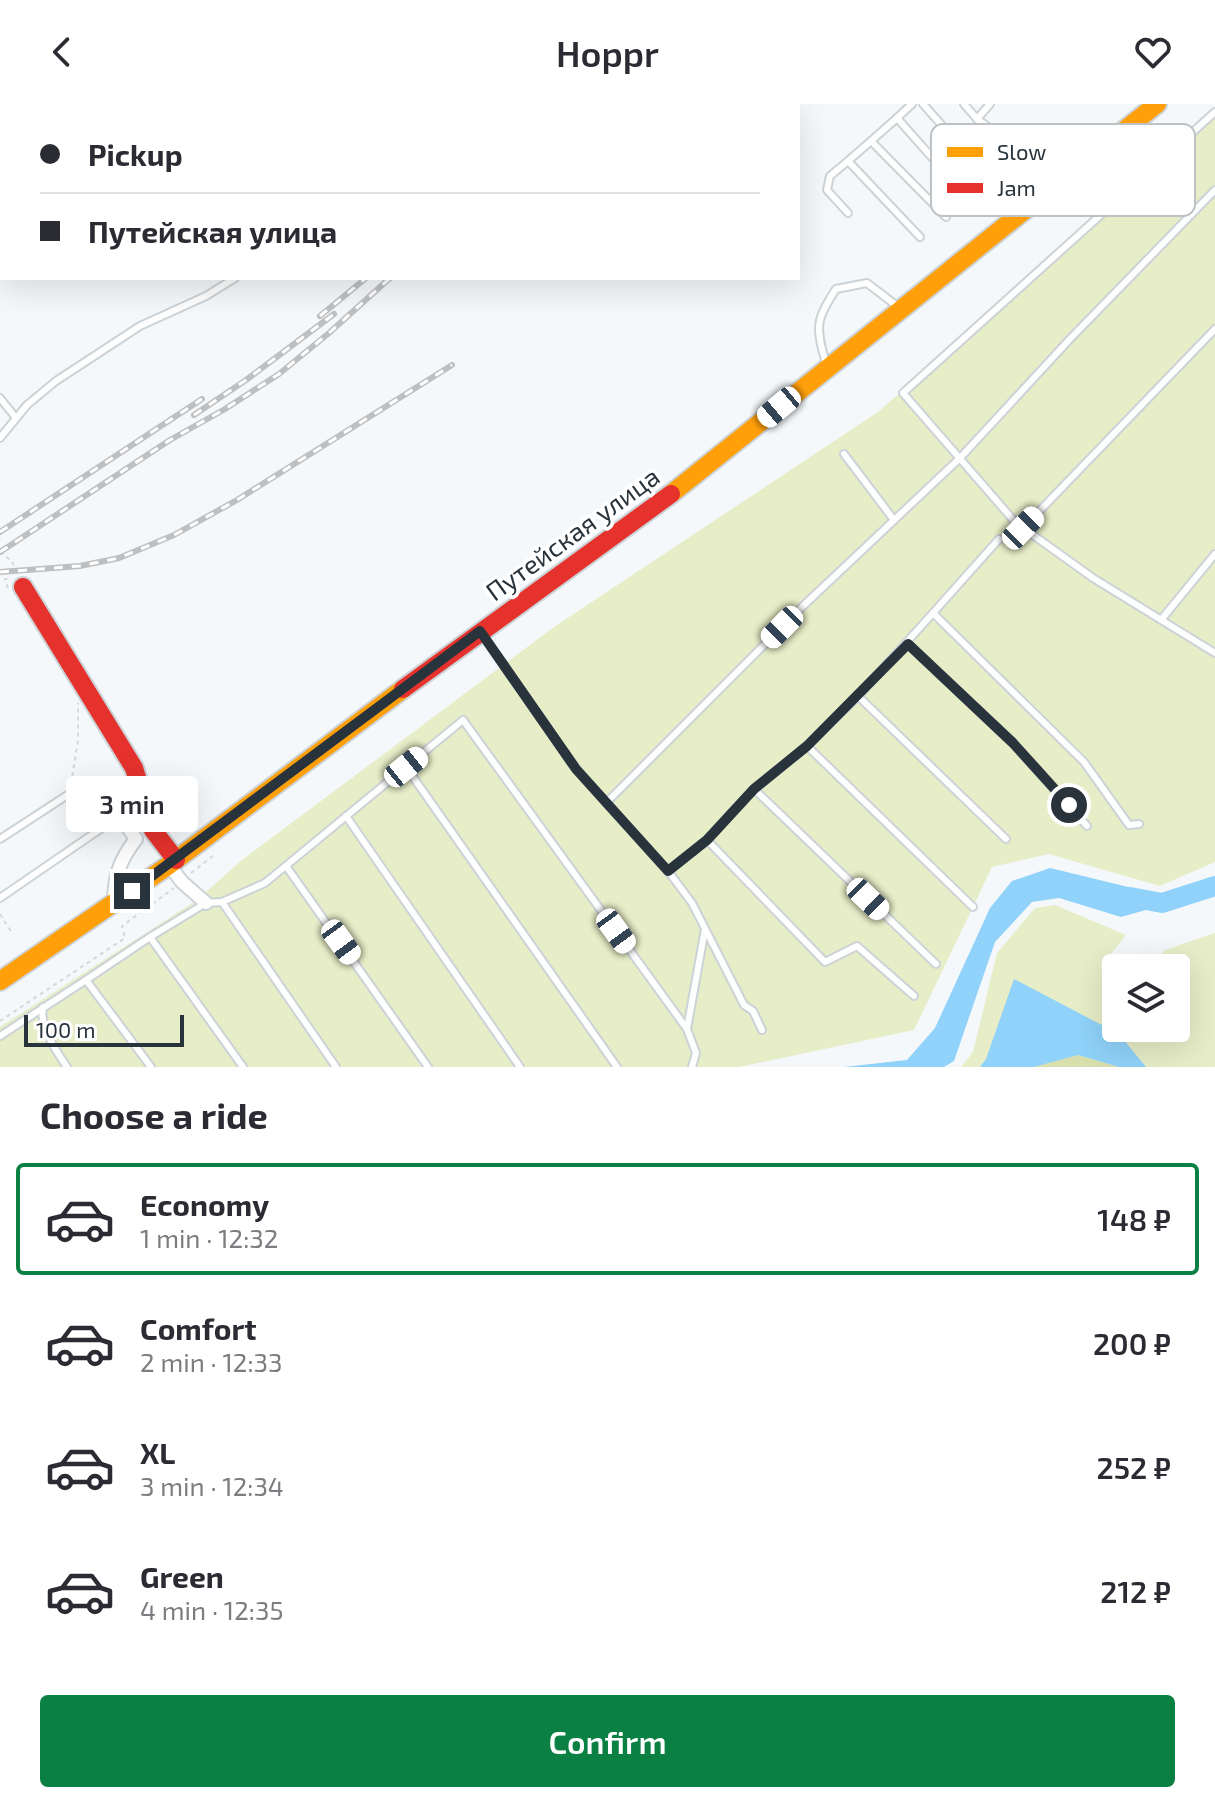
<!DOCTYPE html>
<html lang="en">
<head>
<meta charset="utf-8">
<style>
	body { margin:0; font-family:"Exo 2",sans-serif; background:#f7f7f7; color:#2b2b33; height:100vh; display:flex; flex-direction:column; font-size:30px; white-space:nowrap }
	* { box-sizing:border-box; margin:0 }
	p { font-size:26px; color:#7c7c81 }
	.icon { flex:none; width:44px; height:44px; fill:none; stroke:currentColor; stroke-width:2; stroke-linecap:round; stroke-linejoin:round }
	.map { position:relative; height:963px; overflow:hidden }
	.sheet { display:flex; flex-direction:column; background:#fff; flex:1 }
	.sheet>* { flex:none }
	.banner { position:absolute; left:0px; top:0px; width:800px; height:176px; box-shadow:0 8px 32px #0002; display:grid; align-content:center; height:176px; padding:0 40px; background:#fff }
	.tools { position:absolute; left:1102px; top:850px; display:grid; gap:16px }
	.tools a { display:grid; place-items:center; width:88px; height:88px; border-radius:8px; background:#fff; box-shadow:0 8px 32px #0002; font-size:40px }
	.scale { position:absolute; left:24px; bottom:20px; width:160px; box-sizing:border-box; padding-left:8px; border:4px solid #28333b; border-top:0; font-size:22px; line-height:28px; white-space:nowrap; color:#28333b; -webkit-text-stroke:6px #fff; paint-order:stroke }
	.end { position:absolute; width:36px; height:36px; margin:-18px; border:10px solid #28333b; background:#fff; box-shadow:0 0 0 4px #fff }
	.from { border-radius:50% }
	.bubble { position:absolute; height:56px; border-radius:8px; background:#fff; box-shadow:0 8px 32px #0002; font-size:26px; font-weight:600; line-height:56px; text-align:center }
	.car { position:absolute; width:24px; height:48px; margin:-24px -12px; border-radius:10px; box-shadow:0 0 6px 2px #0007; background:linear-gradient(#fff 24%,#345 0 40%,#fff 0 76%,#345 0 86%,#fff 0) }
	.banner b { display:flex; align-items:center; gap:28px; height:76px; font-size:30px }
	.banner b+b { border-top:2px solid #e1e1e2 }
	.banner i { width:20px; height:20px; background:#2b2b33 }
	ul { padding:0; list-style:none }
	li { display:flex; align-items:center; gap:24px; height:112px; margin:0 16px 12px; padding:0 24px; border:4px solid transparent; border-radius:8px }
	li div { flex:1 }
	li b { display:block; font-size:30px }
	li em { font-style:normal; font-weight:600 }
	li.selected { border-color:#0b8043 }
	li>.icon { width:72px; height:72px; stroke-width:1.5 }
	h2 { padding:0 40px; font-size:36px; line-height:96px }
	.button { display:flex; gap:16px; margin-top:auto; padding:16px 40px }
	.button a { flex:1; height:92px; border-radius:8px; background:#0b8043; color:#fff; font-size:32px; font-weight:600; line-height:92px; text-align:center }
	header { display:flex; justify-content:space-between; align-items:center; height:104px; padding:0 40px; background:#fff; font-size:36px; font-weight:600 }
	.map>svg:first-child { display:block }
</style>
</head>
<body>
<header><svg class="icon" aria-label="back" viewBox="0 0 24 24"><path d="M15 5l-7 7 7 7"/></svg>Hoppr<svg class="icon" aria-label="heart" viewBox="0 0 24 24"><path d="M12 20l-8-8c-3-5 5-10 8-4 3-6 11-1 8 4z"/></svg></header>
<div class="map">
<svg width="1215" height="963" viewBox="0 0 1215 963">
	<rect width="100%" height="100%" fill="#f5f8fb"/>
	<g fill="#e7edc7">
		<path d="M 1215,11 L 1215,758 L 1160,782 L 1049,750 L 992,763 L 914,926 L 739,963 L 0,963 L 0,923 L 197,796 L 242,756 L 554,523 L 878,308 Z"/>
		<path d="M 1055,801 L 1126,831 L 1101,862 L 1107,872 L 1116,875 L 1116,924 L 1176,924 L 1176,864 L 1150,864 L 1165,846 L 1215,829 L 1215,963 L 961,963 L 973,948 L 997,849 L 1035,804 Z"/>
	</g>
	<path fill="#d8dfad" d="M 1078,951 L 1119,963 L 1034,963 Z"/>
	<g fill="#90d2f9">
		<path d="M 1050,764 L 1157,790 L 1153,804 L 1121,813 L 1059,794 L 1032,798 L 995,838 L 954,957 L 944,963 L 844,963 L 907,956 L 935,924 L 990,804 L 1012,777 Z"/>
		<path d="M 1014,875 L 1119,930 L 1146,963 L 1119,963 L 1078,951 L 1034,963 L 980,963 L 986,955 Z"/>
	</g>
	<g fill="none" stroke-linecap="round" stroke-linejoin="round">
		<path stroke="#90d2f9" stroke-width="20" d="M 1130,793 L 1162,799 L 1215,782"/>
		<defs>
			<g id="lane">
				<path d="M 108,0 L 109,2"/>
				<path d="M 254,0 L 256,2"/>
				<path d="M 912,0 L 897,14 L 967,93"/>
				<path d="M 923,0 L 986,71"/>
				<path d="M 964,0 L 977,15 L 1058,73"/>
				<path d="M 63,2 L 66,0"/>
				<path d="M 1215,8 L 903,289 L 1015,418 L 1093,474 L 1215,549"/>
				<path d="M 897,14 L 871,37 L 946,113"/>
				<path d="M 977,15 L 990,0"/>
				<path d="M 871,37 L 848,57 L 920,133"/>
				<path d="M 0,43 L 2,41"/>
				<path d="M 848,57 L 830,72 L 827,86 L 848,109"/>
				<path d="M 826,259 C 815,222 816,216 836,185 L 867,179 L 897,202"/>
				<path d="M 0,294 L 16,314"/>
				<path d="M 0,334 L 27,301 L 56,277 L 140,222 L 206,192 L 235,174"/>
				<path d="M 844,350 L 894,416"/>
				<path d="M 1023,424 L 1215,225"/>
				<path d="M 933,509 L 999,435"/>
				<path d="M 1161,516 L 1215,450"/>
				<path d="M 482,530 L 576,665 L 668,767 L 692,799 L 744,901 L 753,907 L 762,926"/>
				<path d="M 908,540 L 1013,639 L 1087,722"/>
				<path d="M 858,592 L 1006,735"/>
				<path d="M 807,642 L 973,803"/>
				<path d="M 406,663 L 617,963"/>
				<path d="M 754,685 L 936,860"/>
				<path d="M 606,699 L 802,503 L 960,354 L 1069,236 L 1215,86"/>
				<path d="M 346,712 L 520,963"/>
				<path d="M 0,735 L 69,690 L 96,728 L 120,712 L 132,671"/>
				<path d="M 707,736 L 825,858 L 857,842 L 914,892"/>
				<path d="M 286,762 L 428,963"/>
				<path d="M 668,767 L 707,736 L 754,685 L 807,642 L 858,592 L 933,509 L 1084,658 L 1129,721 L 1139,720"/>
				<path d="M 0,794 L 96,728"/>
				<path d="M 222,798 L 206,799 L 150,833 L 243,963"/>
				<path d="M 150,833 L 86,876 L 151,963"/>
				<path d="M 43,903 C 39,922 56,947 67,963"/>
				<path d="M 0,932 L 86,876"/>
				<path d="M 336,963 L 222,798 L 265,779 L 463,616 L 687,925"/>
				<path d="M 692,963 L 696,949 L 687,925 L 705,825"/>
			</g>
			<g id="street">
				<path d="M 169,761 L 182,778 L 206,799"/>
				<path d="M 114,800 C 114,773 119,757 136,735 L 120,712"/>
			</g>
			<g id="slow">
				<path d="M 671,390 L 1157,0"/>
				<path d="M 0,877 L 169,761 L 403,585"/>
			</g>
			<g id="jam">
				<path d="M 23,483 L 134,664 L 153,726 L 176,756"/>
				<path d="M 403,585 L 671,390"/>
			</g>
		</defs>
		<use href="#lane" stroke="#ccd3d7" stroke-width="10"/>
		<use href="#street" stroke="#ccd3d7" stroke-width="16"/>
		<use href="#slow" stroke="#ccd3d7" stroke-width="22"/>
		<use href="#jam" stroke="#ccd3d7" stroke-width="22"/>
		<g stroke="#d5d7d9" stroke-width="2" stroke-dasharray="4 4" stroke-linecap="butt">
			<path d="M 0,448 L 12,457 L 18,471"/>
			<path d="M 8,484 L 5,475 L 9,475"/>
			<path d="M 71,680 L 78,637 L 78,599"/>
			<path d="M 191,769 L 213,752"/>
			<path d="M 0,810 L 12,829"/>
			<path d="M 0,917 L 125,834 L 122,822 L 174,784"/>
		</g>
		<use href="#lane" stroke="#fefefe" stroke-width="6"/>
		<use href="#street" stroke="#fefefe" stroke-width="12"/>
		<use href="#slow" stroke="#ff9f0a" stroke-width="18"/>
		<use href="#jam" stroke="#e5322d" stroke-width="18"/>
		<defs>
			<g id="rail">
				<path d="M 542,2 L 544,0"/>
				<path d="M 558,2 L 560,0"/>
				<path d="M 579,2 L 582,0"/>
				<path d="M 320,212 L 366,174"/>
				<path d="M 194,311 L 246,276 L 334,210"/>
				<path d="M 0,428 L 202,295"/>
				<path d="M 0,448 L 170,336 L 225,305 L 279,270 L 329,229 L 390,174"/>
				<path d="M 0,468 L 80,462 L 119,454 L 174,431 L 237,396 L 452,261"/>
			</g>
		</defs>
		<use href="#rail" stroke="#bebfc0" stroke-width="6"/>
		<use href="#rail" stroke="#fff" stroke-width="3" stroke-dasharray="9" stroke-linecap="butt"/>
	</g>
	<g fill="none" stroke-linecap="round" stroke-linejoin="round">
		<path stroke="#28333b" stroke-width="10" d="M 132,787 L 480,527 L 576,665 L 668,767 L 707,736 L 754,685 L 807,642 L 908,540 L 1013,639 L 1069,701"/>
	</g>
	<g text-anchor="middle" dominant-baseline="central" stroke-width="7" stroke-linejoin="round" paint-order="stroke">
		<g font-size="26" fill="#28333b" stroke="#fff">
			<text transform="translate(572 429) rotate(-36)">Путейская улица</text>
		</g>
	</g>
	<rect x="931" y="20" width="264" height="92" rx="12" fill="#fff" stroke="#bec2c4" stroke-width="2"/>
	<rect x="947" y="43" width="36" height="10" fill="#ff9f0a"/>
	<rect x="947" y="79" width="36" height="10" fill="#e5322d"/>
	<g font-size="22" fill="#28333b">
		<text x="997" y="56">Slow</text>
		<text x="997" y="92">Jam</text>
	</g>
</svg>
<div class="tools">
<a><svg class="icon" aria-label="layers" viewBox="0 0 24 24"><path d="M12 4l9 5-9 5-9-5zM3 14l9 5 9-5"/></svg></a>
</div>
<div class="scale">100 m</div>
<i class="end from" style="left:1069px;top:701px"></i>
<i class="end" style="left:132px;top:787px"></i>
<div class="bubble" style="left:66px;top:672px;width:132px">3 min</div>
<i class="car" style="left:779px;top:303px;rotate:230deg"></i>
<i class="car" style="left:1023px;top:424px;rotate:44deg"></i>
<i class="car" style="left:782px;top:523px;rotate:225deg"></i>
<i class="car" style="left:406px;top:663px;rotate:51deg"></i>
<i class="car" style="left:868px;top:795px;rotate:134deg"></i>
<i class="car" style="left:616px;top:827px;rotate:144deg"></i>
<i class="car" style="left:341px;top:838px;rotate:144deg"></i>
<div class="banner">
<b><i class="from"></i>Pickup</b>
<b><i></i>Путейская улица</b>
</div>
</div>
<section class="sheet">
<h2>Choose a ride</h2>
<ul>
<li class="selected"><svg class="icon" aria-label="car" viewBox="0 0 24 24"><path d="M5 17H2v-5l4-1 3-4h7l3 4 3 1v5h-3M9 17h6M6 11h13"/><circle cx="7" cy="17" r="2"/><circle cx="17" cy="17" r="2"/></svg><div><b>Economy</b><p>1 min · 12:32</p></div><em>148 ₽</em></li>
<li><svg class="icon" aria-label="car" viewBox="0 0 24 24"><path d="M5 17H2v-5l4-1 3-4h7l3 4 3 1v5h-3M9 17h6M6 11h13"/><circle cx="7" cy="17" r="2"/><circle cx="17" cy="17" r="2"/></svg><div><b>Comfort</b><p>2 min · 12:33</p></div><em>200 ₽</em></li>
<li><svg class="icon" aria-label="car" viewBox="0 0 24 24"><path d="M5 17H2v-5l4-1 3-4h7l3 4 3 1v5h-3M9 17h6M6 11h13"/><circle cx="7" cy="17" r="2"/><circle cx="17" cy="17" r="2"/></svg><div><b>XL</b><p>3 min · 12:34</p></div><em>252 ₽</em></li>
<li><svg class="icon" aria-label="car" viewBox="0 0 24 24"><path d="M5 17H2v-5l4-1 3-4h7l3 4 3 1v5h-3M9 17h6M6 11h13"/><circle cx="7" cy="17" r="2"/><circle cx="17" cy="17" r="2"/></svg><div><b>Green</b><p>4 min · 12:35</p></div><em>212 ₽</em></li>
</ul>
<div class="button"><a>Confirm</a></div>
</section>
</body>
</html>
